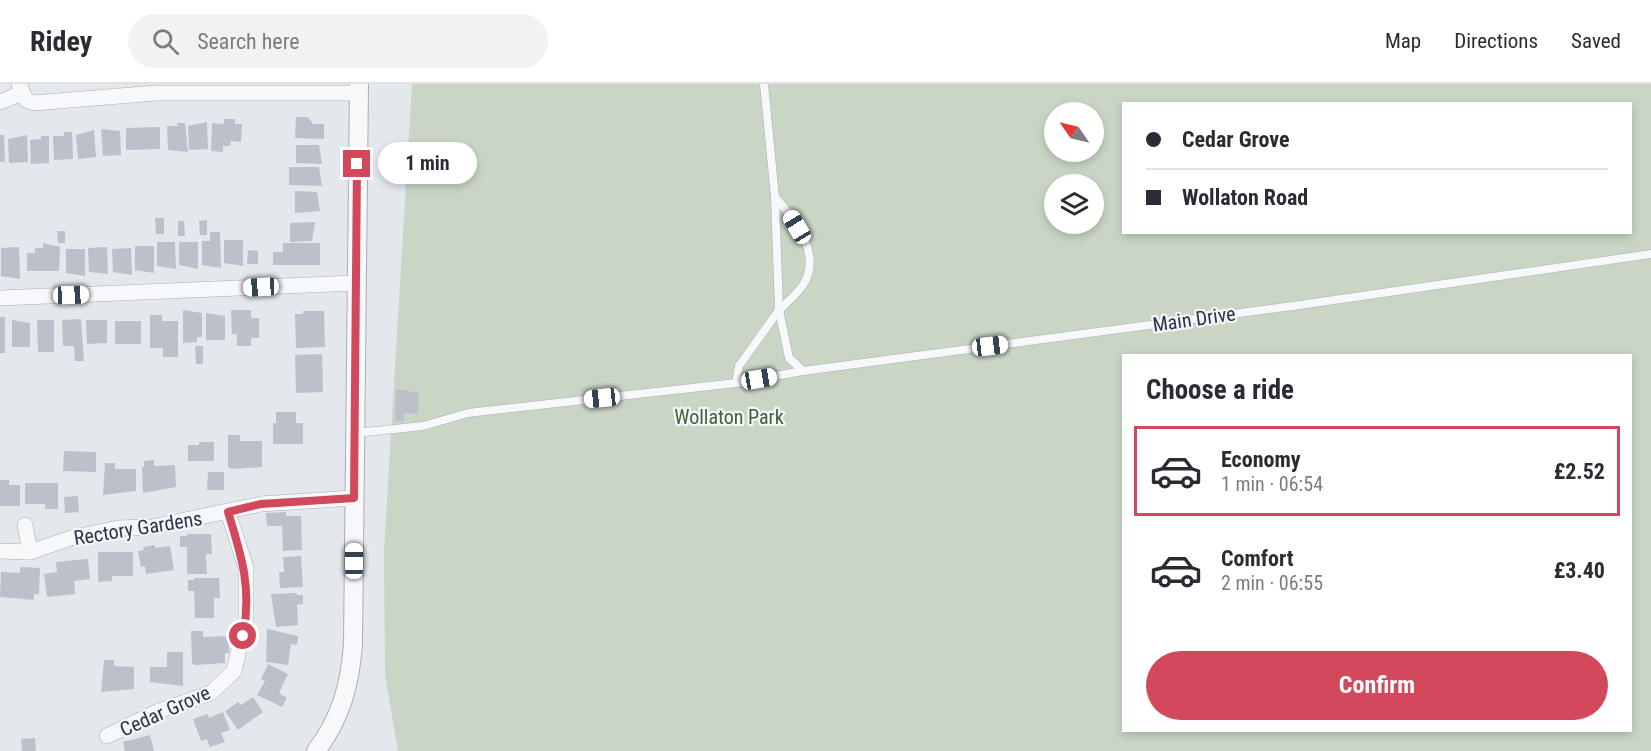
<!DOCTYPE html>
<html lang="en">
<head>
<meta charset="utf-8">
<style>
	body { margin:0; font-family:"Roboto Condensed",sans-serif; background:#f2f2f3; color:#2b2b33; height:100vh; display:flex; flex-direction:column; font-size:22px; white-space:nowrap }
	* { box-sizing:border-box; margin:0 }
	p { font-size:20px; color:#7c7c81 }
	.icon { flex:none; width:33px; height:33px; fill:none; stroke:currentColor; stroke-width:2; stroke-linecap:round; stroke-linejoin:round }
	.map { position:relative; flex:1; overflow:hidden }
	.panel { position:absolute; left:1122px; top:270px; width:510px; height:378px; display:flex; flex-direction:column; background:#fff; border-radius:0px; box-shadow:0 3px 9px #0003 }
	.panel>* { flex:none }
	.hud { position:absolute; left:1122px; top:18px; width:510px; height:132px; border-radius:0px; box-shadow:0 3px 9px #0003; display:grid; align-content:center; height:132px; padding:0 24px; background:#fff }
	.needle { width:39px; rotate:304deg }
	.buttons { position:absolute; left:1044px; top:18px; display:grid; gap:12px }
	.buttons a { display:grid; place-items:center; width:60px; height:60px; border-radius:50%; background:#fff; box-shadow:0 3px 9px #0003; font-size:30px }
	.end { position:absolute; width:27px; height:27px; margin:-14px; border:8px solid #d1495b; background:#fff; box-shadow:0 0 0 3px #fff }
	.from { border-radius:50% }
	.bubble { position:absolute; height:42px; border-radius:21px; background:#fff; box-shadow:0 3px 9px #0003; font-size:20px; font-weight:700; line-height:42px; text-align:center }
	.car { position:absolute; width:18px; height:36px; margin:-18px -9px; border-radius:8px; box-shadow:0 0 4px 2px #0007; background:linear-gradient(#fff 24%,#345 0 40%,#fff 0 76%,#345 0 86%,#fff 0) }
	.hud b { display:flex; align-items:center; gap:21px; height:57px; font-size:22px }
	.hud b+b { border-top:2px solid #e1e1e2 }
	.hud i { width:15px; height:15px; background:#2b2b33 }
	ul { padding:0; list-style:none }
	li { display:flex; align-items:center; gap:18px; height:90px; margin:0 12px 9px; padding:0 12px; border:3px solid transparent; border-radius:0px }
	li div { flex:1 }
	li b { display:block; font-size:22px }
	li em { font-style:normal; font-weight:700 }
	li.on { border-color:#d1495b }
	li>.icon { width:54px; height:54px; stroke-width:1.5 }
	h2 { padding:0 24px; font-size:27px; line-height:72px }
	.cta { display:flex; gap:12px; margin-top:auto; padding:12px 24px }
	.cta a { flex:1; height:69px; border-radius:36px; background:#d1495b; color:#fff; font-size:24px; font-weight:700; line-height:69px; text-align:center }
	header { display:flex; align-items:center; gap:36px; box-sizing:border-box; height:84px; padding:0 30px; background:#fff; border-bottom:2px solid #e1e1e2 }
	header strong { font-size:28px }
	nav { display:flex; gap:33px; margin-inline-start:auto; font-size:21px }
	.search { width:420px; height:54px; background:#f2f2f3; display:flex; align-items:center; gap:15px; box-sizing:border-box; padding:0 21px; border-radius:33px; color:#7c7c81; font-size:22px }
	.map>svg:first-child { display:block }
</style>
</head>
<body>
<header>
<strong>Ridey</strong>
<div class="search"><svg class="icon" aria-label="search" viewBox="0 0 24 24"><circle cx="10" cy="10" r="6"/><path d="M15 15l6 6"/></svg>Search here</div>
<nav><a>Map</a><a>Directions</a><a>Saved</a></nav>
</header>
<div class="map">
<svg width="1651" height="667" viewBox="0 0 1651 667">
	<rect width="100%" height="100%" fill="#e4e7ec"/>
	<path fill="#c9d6c5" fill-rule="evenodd" d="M 412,0 L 1651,0 L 1651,667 L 398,667 L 385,591 L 384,466 ZM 1124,20 L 1630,20 L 1630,148 L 1124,148 ZM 1054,28 L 1094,28 L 1094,68 L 1054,68 ZM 1054,100 L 1094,100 L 1094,140 L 1054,140 ZM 1124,272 L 1630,272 L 1630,646 L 1124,646 Z"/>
	<g fill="#bbc0ca">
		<path d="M 296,33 L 308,33 L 313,40 L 324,40 L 324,55 L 295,54 Z"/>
		<path d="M 224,35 L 235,35 L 235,40 L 242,40 L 241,58 L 231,57 L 230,62 L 223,62 L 223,68 L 211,67 L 212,39 L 224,40 Z"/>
		<path d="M 207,38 L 208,65 L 189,66 L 188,42 Z"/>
		<path d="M 177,39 L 185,39 L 188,68 L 168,66 L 167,42 L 178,42 Z"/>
		<path d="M 160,43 L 160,65 L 126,66 L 126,44 Z"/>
		<path d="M 101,45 L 120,47 L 121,71 L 103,72 Z"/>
		<path d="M 94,46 L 96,73 L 78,75 L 76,51 Z"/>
		<path d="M 64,48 L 72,48 L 73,75 L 54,76 L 53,52 L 64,52 Z"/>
		<path d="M 0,51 L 4,51 L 5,78 L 0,78 Z"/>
		<path d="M 27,51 L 28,78 L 9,79 L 8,55 Z"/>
		<path d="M 41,52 L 49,52 L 49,79 L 31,80 L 30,56 L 41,55 Z"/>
		<path d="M 296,61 L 319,61 L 322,80 L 296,79 Z"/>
		<path d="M 289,83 L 319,83 L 322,102 L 289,101 Z"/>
		<path d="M 295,107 L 317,108 L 320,127 L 295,129 Z"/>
		<path d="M 155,134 L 164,134 L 164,150 L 156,150 Z"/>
		<path d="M 207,136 L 207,151 L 200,151 L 199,137 Z"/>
		<path d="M 178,137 L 184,137 L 185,152 L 178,152 Z"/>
		<path d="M 315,138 L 312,157 L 290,158 L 290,139 Z"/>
		<path d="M 57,147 L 65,147 L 65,159 L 58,159 Z"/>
		<path d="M 210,148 L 220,148 L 221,184 L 202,181 L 202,157 L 210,157 Z"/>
		<path d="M 224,156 L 243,156 L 243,182 L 224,179 Z"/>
		<path d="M 157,158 L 175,158 L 176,185 L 157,182 Z"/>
		<path d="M 179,158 L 198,158 L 198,185 L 179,181 Z"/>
		<path d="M 43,159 L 60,163 L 59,187 L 27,187 L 27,169 L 35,169 L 35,164 L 43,164 Z"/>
		<path d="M 283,159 L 320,159 L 320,181 L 273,181 L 273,168 L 283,168 Z"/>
		<path d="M 135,162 L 154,162 L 154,189 L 135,186 Z"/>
		<path d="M 19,163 L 20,195 L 1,192 L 1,164 Z"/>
		<path d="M 107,163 L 108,190 L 89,188 L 88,164 Z"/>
		<path d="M 131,164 L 132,191 L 113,188 L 112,165 Z"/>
		<path d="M 66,165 L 85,165 L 85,192 L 66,189 Z"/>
		<path d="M 248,166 L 258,167 L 258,180 L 247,180 Z"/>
		<path d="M 183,226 L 202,229 L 202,253 L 197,253 L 197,258 L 183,259 Z"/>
		<path d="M 231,226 L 251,226 L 251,234 L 259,234 L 259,254 L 251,254 L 251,262 L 237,262 L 237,250 L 232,250 Z"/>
		<path d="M 303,227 L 324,227 L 325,263 L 296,264 L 295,230 L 303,230 Z"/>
		<path d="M 206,229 L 225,232 L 225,256 L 206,256 Z"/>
		<path d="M 150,231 L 162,231 L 162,237 L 178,237 L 178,273 L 163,273 L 163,264 L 150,264 Z"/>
		<rect x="0" y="233" width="5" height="36"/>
		<path d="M 81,235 L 84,277 L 75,277 L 74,262 L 63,262 L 62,236 Z"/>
		<path d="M 12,236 L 30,239 L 30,263 L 12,263 Z"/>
		<path d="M 37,236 L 54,236 L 54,268 L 38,268 Z"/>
		<path d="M 86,236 L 107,236 L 107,259 L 87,260 Z"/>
		<rect x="115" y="237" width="26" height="23"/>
		<path d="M 195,262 L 203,262 L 203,280 L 196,280 Z"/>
		<path d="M 322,270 L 323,308 L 296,309 L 295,271 Z"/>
		<path d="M 396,305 L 419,309 L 418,330 L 404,329 L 404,337 L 395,337 Z"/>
		<path d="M 276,328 L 296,328 L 296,339 L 303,339 L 303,360 L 273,360 L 273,339 L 276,339 Z"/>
		<path d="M 228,351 L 240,351 L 240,357 L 262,357 L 262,383 L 232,385 L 228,383 Z"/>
		<path d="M 199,358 L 214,358 L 214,377 L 188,377 L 188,361 L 199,361 Z"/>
		<path d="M 64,367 L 96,368 L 96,388 L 63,387 Z"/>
		<path d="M 154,376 L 154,382 L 175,381 L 176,403 L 143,409 L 142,383 L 144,383 L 144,377 Z"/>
		<path d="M 105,379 L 115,379 L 115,385 L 136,385 L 136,407 L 103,411 Z"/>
		<path d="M 208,388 L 224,388 L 224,406 L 207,406 Z"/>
		<path d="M 0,396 L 9,396 L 9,401 L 20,401 L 20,422 L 0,422 Z"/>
		<path d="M 25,399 L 58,399 L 58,425 L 45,425 L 45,420 L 25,420 Z"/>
		<path d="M 78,412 L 79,428 L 65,429 L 64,413 Z"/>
		<path d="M 286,428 L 286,432 L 301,432 L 302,466 L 283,467 L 282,442 L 267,442 L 266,429 Z"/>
		<path d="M 187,450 L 211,450 L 212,470 L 206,470 L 207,490 L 187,490 L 187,463 L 180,463 L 180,452 L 187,452 Z"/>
		<path d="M 155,461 L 155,464 L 170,462 L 174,486 L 146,490 L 145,482 L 141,483 L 138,467 L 144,466 L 143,463 Z"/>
		<path d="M 98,468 L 133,468 L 133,492 L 112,492 L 112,497 L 98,498 Z"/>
		<path d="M 301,472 L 303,503 L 280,504 L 279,488 L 284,488 L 283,473 Z"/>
		<path d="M 88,475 L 90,495 L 74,497 L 75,510 L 47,513 L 44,490 L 57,488 L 56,478 Z"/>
		<path d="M 20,483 L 40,484 L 39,510 L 34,510 L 34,516 L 0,513 L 1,488 L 20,489 Z"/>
		<path d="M 194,494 L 219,494 L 220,514 L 214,514 L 214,534 L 195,534 L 194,507 L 188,507 L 188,496 L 194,496 Z"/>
		<path d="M 296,509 L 297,511 L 303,511 L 303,520 L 297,521 L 298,541 L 276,543 L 271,510 Z"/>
		<path d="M 267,545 L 298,552 L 297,561 L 291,560 L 288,581 L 266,578 Z"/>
		<path d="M 191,547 L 203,547 L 203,553 L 229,552 L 229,569 L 225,569 L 225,579 L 195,581 L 192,579 Z"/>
		<path d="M 167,568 L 183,568 L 183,602 L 150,598 L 150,583 L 167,583 Z"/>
		<path d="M 104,576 L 114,576 L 114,582 L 134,583 L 134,605 L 101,608 Z"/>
		<path d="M 268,580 L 288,590 L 279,609 L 287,614 L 282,623 L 257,611 L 265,597 L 261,595 Z"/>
		<path d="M 253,613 L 263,628 L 238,646 L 225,627 L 238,618 L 241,621 Z"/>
		<path d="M 223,628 L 230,646 L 221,649 L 225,658 L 210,663 L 207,655 L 201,657 L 193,635 L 208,630 L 209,634 Z"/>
		<path d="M 150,651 L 154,667 L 125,667 L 123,658 Z"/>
		<path d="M 35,654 L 36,667 L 22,667 L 21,655 Z"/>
	</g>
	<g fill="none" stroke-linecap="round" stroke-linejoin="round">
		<defs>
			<g id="service">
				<path d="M 775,113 C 791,131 814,159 809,186 C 807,202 790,216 779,226 L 789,274 L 803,287"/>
				<path d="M 736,299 L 739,282 L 779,226 L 775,113 L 764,0"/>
				<path d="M 355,349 L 423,342 L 468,329 L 736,299 L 803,287 L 1293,222 L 1651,170"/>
			</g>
			<g id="minor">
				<path d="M 19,0 L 26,16 L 34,19 L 156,9 L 358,9"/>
				<path d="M 0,18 L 22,9"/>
				<path d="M 0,214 L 355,199"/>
				<path d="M 25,441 L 30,468"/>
				<path d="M 0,467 L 30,468 L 71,454 L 118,444 L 152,443 L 261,420 L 354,414"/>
				<path d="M 107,652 L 159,627 L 211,609 L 234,587 L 246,535 L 246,484 L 228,428"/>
			</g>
			<path id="tertiary" d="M 316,667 C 341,634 350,601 353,560 L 359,0"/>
		</defs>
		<use href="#service" stroke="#a9aeb7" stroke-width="9"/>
		<use href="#minor" stroke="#a9aeb7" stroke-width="16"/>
		<use href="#tertiary" stroke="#a9aeb7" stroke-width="20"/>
		<use href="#service" stroke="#f7f8fa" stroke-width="8"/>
		<use href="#minor" stroke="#f7f8fa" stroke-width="15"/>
		<use href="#tertiary" stroke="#f7f8fa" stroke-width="18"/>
	</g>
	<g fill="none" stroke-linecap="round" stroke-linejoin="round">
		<path stroke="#d1495b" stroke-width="8" d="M 243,552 C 252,505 242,473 228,428 L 261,420 L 354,414 L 357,80"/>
	</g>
	<g text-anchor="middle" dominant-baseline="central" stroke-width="4.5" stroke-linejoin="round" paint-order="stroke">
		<g font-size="20" fill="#2b3445" stroke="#f4f6f9">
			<text transform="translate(1194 235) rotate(-8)">Main Drive</text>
			<text transform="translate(138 444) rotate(-9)">Rectory Gardens</text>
			<text transform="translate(165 627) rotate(-24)">Cedar Grove</text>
		</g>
		<g font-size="20" fill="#3f6138" stroke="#f4f6f9">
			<text x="729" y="333">Wollaton Park</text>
		</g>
	</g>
</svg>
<div class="buttons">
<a><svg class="needle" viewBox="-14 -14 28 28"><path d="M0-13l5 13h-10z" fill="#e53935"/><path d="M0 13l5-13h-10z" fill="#7c7c81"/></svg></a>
<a><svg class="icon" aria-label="layers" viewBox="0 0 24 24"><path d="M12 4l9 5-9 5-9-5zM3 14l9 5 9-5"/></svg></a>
</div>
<i class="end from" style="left:243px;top:552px"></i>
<i class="end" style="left:357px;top:80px"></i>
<div class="bubble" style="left:378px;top:58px;width:99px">1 min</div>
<i class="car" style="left:797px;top:143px;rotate:329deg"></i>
<i class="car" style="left:261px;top:203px;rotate:267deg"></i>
<i class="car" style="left:71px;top:211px;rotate:88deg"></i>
<i class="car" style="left:990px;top:262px;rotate:83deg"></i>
<i class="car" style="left:759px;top:295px;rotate:80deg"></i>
<i class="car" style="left:602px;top:314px;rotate:264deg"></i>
<i class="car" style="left:354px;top:477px;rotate:0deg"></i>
<div class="hud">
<b><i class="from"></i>Cedar Grove</b>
<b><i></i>Wollaton Road</b>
</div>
<section class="panel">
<h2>Choose a ride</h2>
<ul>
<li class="on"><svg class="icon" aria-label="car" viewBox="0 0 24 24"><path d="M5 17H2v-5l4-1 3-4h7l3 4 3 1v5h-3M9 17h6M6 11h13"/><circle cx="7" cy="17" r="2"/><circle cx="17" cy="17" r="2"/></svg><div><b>Economy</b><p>1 min · 06:54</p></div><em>£2.52</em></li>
<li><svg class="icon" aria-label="car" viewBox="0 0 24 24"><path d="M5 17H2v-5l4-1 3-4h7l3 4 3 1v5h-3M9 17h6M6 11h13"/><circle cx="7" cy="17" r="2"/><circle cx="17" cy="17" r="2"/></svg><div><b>Comfort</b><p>2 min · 06:55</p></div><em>£3.40</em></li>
</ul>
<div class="cta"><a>Confirm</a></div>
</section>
</div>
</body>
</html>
